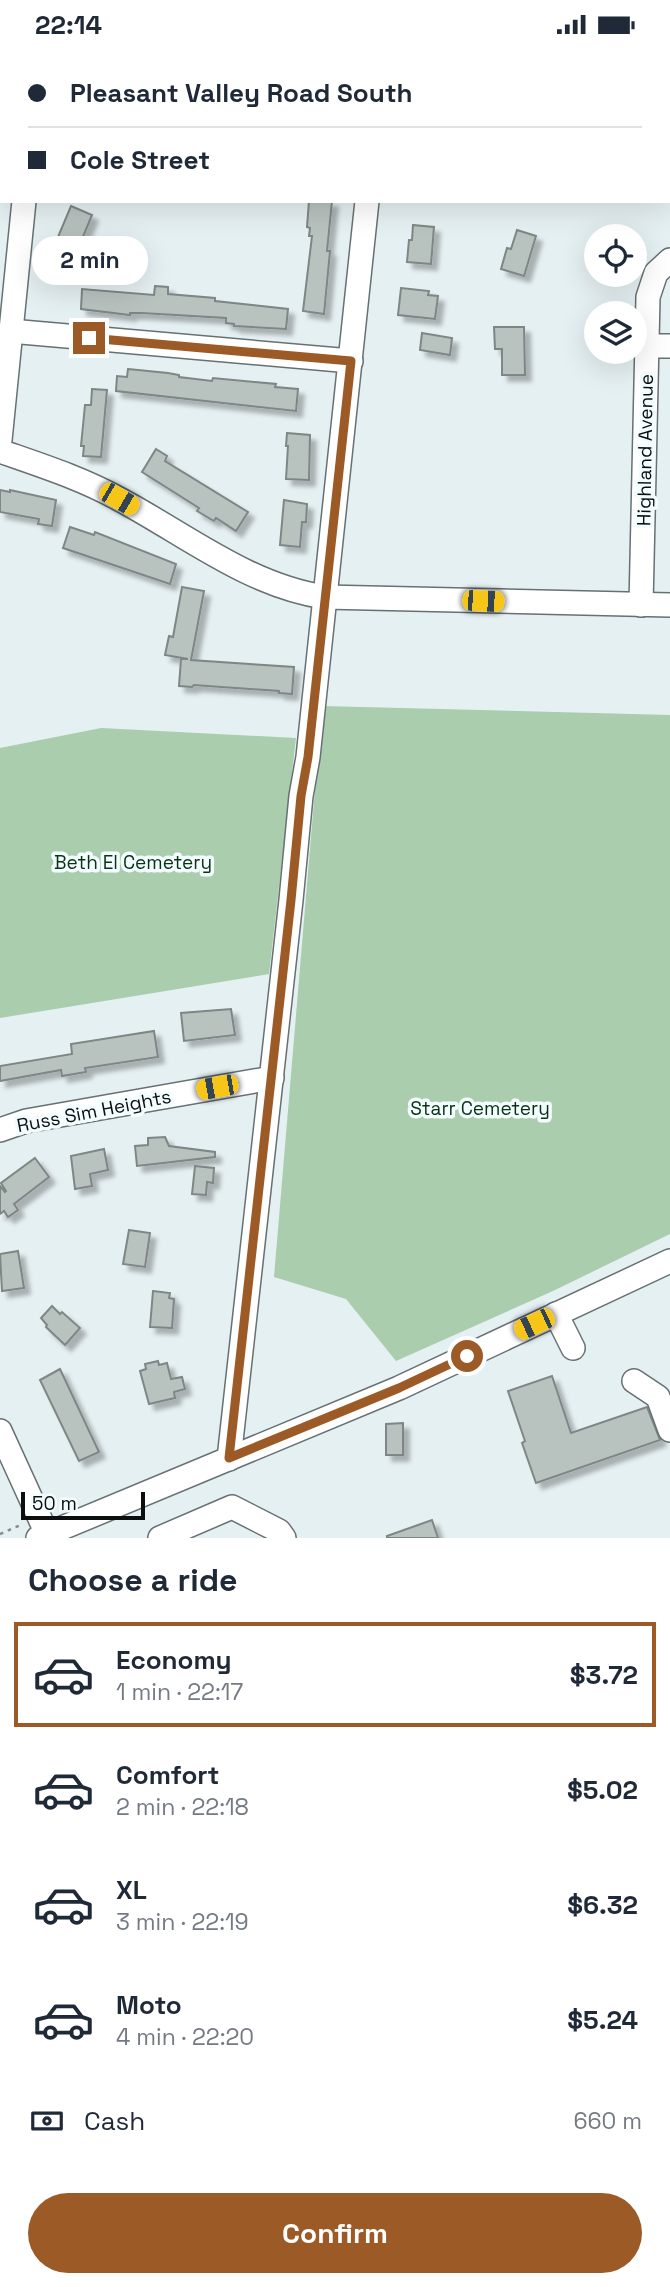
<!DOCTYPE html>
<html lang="en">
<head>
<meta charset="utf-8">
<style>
	body { margin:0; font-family:"Space Grotesk",sans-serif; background:#f6f6f7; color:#1f2937; height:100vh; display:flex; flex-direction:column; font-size:26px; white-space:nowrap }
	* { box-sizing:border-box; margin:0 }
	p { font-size:23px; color:#747a83 }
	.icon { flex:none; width:38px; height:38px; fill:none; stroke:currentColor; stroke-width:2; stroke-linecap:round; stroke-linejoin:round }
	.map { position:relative; height:1489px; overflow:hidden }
	.sheet { display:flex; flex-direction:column; background:#fff; flex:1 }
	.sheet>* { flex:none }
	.top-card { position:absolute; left:0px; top:0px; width:670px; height:154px; box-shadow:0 7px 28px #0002; display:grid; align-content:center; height:154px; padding:0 28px; background:#fff }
	.controls { position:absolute; left:584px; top:175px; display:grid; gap:14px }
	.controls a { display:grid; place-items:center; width:63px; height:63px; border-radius:50%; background:#fff; box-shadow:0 7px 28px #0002; font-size:35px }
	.scale { position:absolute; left:21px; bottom:18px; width:124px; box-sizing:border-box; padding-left:7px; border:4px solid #0b0f10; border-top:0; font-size:19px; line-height:24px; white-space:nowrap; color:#0b0f10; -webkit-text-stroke:5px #f4fdfe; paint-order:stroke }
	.end { position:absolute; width:32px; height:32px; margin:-16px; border:9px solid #9c5b26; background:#fff; box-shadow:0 0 0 4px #fff }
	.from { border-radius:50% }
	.bubble { position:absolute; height:49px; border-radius:24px; background:#fff; box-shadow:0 7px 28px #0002; font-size:23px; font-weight:700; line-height:49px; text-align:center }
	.car { position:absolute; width:21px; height:42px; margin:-21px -10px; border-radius:9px; box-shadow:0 0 5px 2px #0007; background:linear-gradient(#f5c518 24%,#345 0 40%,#f5c518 0 76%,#345 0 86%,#f5c518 0) }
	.top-card b { display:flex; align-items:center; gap:24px; height:66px; font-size:26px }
	.top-card b+b { border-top:2px solid #e0e1e3 }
	.top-card i { width:18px; height:18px; background:#1f2937 }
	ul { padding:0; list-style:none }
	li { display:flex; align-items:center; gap:21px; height:105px; margin:0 14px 10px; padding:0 14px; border:4px solid transparent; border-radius:0px }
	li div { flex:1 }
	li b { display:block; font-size:26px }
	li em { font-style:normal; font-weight:700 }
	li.on { border-color:#9c5b26 }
	li>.icon { width:63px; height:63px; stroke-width:1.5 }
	h2 { padding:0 28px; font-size:32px; line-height:84px }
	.pay { display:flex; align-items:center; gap:18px; height:77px; padding:0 28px; font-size:26px }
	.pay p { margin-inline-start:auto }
	.primary-button { display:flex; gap:14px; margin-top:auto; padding:14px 28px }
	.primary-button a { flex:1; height:80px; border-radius:42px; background:#9c5b26; color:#fff; font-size:28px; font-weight:700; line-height:80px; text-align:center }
	.status { display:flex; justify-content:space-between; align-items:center; height:49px; padding:0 35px; background:#fff; direction:ltr }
	.status svg { height:19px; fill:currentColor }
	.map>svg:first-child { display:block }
</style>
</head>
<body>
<div class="status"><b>22:14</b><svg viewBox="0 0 49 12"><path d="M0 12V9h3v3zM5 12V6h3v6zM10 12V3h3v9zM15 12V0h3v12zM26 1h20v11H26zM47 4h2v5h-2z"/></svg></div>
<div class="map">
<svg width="670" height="1489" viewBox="0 0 670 1489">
	<defs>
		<filter id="shadow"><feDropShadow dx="6" dy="6" stdDeviation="2" flood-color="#0004"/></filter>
	</defs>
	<rect width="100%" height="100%" fill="#e5f0f2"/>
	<g fill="#a9cdad">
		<path d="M 322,657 L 670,666 L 670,1185 L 553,1242 L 396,1312 L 346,1250 L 274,1228 Z"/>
		<path d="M 101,679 L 296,689 L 269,925 L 0,969 L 0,699 Z"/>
	</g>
	<g fill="#b8c2bf" stroke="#7e8785" stroke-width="2" filter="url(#shadow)">
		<path d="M 309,152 L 332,152 L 327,202 L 330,202 L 324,265 L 303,262 L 312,187 L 309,187 L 310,179 L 307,178 Z"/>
		<path d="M 71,157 L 92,166 L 73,212 L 57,206 L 61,198 L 55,195 Z"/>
		<path d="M 413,176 L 434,178 L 431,215 L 407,213 L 409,191 L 412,191 Z"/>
		<path d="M 517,181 L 536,187 L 524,227 L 501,220 L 507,199 L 511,200 Z"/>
		<path d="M 155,237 L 168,238 L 168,245 L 215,249 L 215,252 L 288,260 L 286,280 L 234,277 L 234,275 L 226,274 L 226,269 L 142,264 L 130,264 L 130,266 L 81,260 L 82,240 L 154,246 Z"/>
		<path d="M 401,239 L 429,242 L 428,246 L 438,247 L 435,270 L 398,266 Z"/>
		<path d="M 494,278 L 524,278 L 525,326 L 502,326 L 502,300 L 495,300 Z"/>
		<path d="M 422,284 L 452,289 L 450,306 L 420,301 Z"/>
		<path d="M 128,320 L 168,324 L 179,326 L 179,328 L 212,332 L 213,329 L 276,335 L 275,338 L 298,340 L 296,362 L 116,342 L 117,327 L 127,328 Z"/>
		<path d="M 92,340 L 107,341 L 101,408 L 83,407 L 84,397 L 81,397 L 85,356 L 91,356 Z"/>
		<path d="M 287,384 L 310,386 L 309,431 L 286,430 L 288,397 L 286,397 Z"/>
		<path d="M 156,400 L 167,407 L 165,412 L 248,463 L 236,482 L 216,469 L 214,472 L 197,462 L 199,459 L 142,423 Z"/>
		<path d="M 0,441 L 10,443 L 10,441 L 56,451 L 52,477 L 38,475 L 39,470 L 0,463 Z"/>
		<path d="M 284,451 L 307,455 L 306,473 L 302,473 L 300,498 L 280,496 Z"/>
		<path d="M 70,478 L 94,486 L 95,483 L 176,515 L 170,535 L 63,499 Z"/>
		<path d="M 182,538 L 204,542 L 191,611 L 294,618 L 292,645 L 279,644 L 279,642 L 194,636 L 192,638 L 179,637 L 181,610 L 188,610 L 165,606 L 169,587 L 173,588 Z"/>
		<path d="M 231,960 L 235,986 L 184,992 L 181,964 Z"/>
		<path d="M 154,982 L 158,1008 L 85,1019 L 86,1023 L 62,1027 L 61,1021 L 0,1032 L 0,1017 L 72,1005 L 71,995 Z"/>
		<path d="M 165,1088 L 169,1097 L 215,1103 L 215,1108 L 137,1117 L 135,1097 L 148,1096 L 148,1089 Z"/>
		<path d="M 104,1100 L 108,1121 L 90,1125 L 92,1137 L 75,1140 L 71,1107 Z"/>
		<path d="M 35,1109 L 49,1128 L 14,1155 L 18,1161 L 8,1168 L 4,1162 L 0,1165 L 0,1137 L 5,1143 L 6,1142 L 1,1134 Z"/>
		<path d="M 195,1117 L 214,1119 L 213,1134 L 207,1133 L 206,1146 L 192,1145 Z"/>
		<path d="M 129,1181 L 150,1184 L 145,1218 L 123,1215 Z"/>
		<path d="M 18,1202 L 24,1239 L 2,1242 L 0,1205 Z"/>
		<path d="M 153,1242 L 170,1244 L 169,1249 L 174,1250 L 172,1279 L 150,1278 Z"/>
		<path d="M 52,1257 L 60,1265 L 62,1263 L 80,1279 L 65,1296 L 46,1278 L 47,1276 L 41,1269 Z"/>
		<path d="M 158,1312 L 159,1316 L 167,1314 L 171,1330 L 182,1328 L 185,1340 L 174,1343 L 175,1349 L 149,1355 L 140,1322 L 146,1320 L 145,1315 Z"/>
		<path d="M 60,1320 L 99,1403 L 79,1412 L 40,1331 Z"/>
		<path d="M 552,1327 L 571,1384 L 647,1358 L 660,1391 L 536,1434 L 522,1394 L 525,1392 L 508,1342 Z"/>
		<path d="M 403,1374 L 403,1406 L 386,1406 L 386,1375 Z"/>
		<path d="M 432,1471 L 438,1489 L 387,1489 L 387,1487 Z"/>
	</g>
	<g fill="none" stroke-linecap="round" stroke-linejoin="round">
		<defs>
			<g id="minor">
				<path d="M 47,2 L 48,0"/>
				<path d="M 382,2 L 383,0"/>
				<path d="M 668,75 L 670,75"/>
				<path d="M 0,133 L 2,133"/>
				<path d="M 10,282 L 351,312"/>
				<path d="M 647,297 L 670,297"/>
				<path d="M 0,391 L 24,152"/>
				<path d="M 0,402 C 40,416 81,429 119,450 C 185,485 249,537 325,548 L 670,556"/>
				<path d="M 641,556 L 648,248 L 656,224 L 670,211"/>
				<path d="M 0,1081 L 26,1072 L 272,1029"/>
				<path d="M 556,1265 L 573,1299"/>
				<path d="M 634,1332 L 658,1348 L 670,1381"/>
				<path d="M 0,1382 L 47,1485"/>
				<path d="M 229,1410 L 291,851 L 301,747 L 308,708 L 367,152"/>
				<path d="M 38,1489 L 399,1339 L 670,1212"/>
				<path d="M 160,1489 L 232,1458 L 279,1482 L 284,1489"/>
			</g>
		</defs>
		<use href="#minor" stroke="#677072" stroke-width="26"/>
		<path stroke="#848c8e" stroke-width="2.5" stroke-dasharray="3.5 5" stroke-linecap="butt" d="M 0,1485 L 23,1475"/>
		<use href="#minor" stroke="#fff" stroke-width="23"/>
	</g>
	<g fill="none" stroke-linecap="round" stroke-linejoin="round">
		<path stroke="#9c5b26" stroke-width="9" d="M 89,289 L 351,312 L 308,708 L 301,747 L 291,851 L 229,1409 L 399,1339 L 467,1307"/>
	</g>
	<g text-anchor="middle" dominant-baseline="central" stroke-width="7" stroke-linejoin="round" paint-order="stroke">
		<g font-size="19" fill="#0b0f10" stroke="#f4fdfe">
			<text transform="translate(645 401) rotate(-89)">Highland Avenue</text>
			<text transform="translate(94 1062) rotate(-11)">Russ Sim Heights</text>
		</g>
		<g font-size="19" fill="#083213" stroke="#f4fdfe">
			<text x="133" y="813">Beth El Cemetery</text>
			<text x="480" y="1059">Starr Cemetery</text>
		</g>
	</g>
</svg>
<div class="controls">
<a><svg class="icon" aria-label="locate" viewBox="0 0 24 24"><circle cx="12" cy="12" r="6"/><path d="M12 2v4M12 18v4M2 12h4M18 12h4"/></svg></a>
<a><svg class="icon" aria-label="layers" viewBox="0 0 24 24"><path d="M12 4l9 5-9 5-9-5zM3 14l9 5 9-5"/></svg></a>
</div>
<div class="scale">50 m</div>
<i class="end from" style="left:467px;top:1307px"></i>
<i class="end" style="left:89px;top:289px"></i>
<div class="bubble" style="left:32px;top:187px;width:116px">2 min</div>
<i class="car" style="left:119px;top:450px;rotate:120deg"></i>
<i class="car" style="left:483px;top:552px;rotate:92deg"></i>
<i class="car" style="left:217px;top:1038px;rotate:260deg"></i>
<i class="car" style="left:534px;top:1275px;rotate:245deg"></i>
<div class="top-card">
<b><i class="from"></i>Pleasant Valley Road South</b>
<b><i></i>Cole Street</b>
</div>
</div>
<section class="sheet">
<h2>Choose a ride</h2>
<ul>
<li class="on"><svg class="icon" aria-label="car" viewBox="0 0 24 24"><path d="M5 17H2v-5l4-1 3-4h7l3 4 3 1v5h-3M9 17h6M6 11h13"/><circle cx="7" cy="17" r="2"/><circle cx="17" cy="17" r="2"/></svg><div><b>Economy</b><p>1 min · 22:17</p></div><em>$3.72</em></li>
<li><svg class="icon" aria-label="car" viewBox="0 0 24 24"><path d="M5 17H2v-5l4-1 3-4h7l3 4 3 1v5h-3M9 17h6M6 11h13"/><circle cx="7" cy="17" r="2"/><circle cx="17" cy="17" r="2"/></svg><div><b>Comfort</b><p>2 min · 22:18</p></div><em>$5.02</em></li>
<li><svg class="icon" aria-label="car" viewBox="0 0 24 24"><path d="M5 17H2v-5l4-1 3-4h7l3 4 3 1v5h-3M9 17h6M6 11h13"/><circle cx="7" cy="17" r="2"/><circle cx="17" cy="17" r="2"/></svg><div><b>XL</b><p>3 min · 22:19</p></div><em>$6.32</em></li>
<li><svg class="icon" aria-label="car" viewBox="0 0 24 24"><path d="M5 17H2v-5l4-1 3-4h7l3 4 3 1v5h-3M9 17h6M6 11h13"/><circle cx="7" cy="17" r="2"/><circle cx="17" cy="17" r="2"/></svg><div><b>Moto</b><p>4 min · 22:20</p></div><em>$5.24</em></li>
</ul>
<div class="pay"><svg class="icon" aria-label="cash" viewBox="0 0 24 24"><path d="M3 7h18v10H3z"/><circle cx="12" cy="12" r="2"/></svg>Cash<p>660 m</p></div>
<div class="primary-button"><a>Confirm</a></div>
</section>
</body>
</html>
